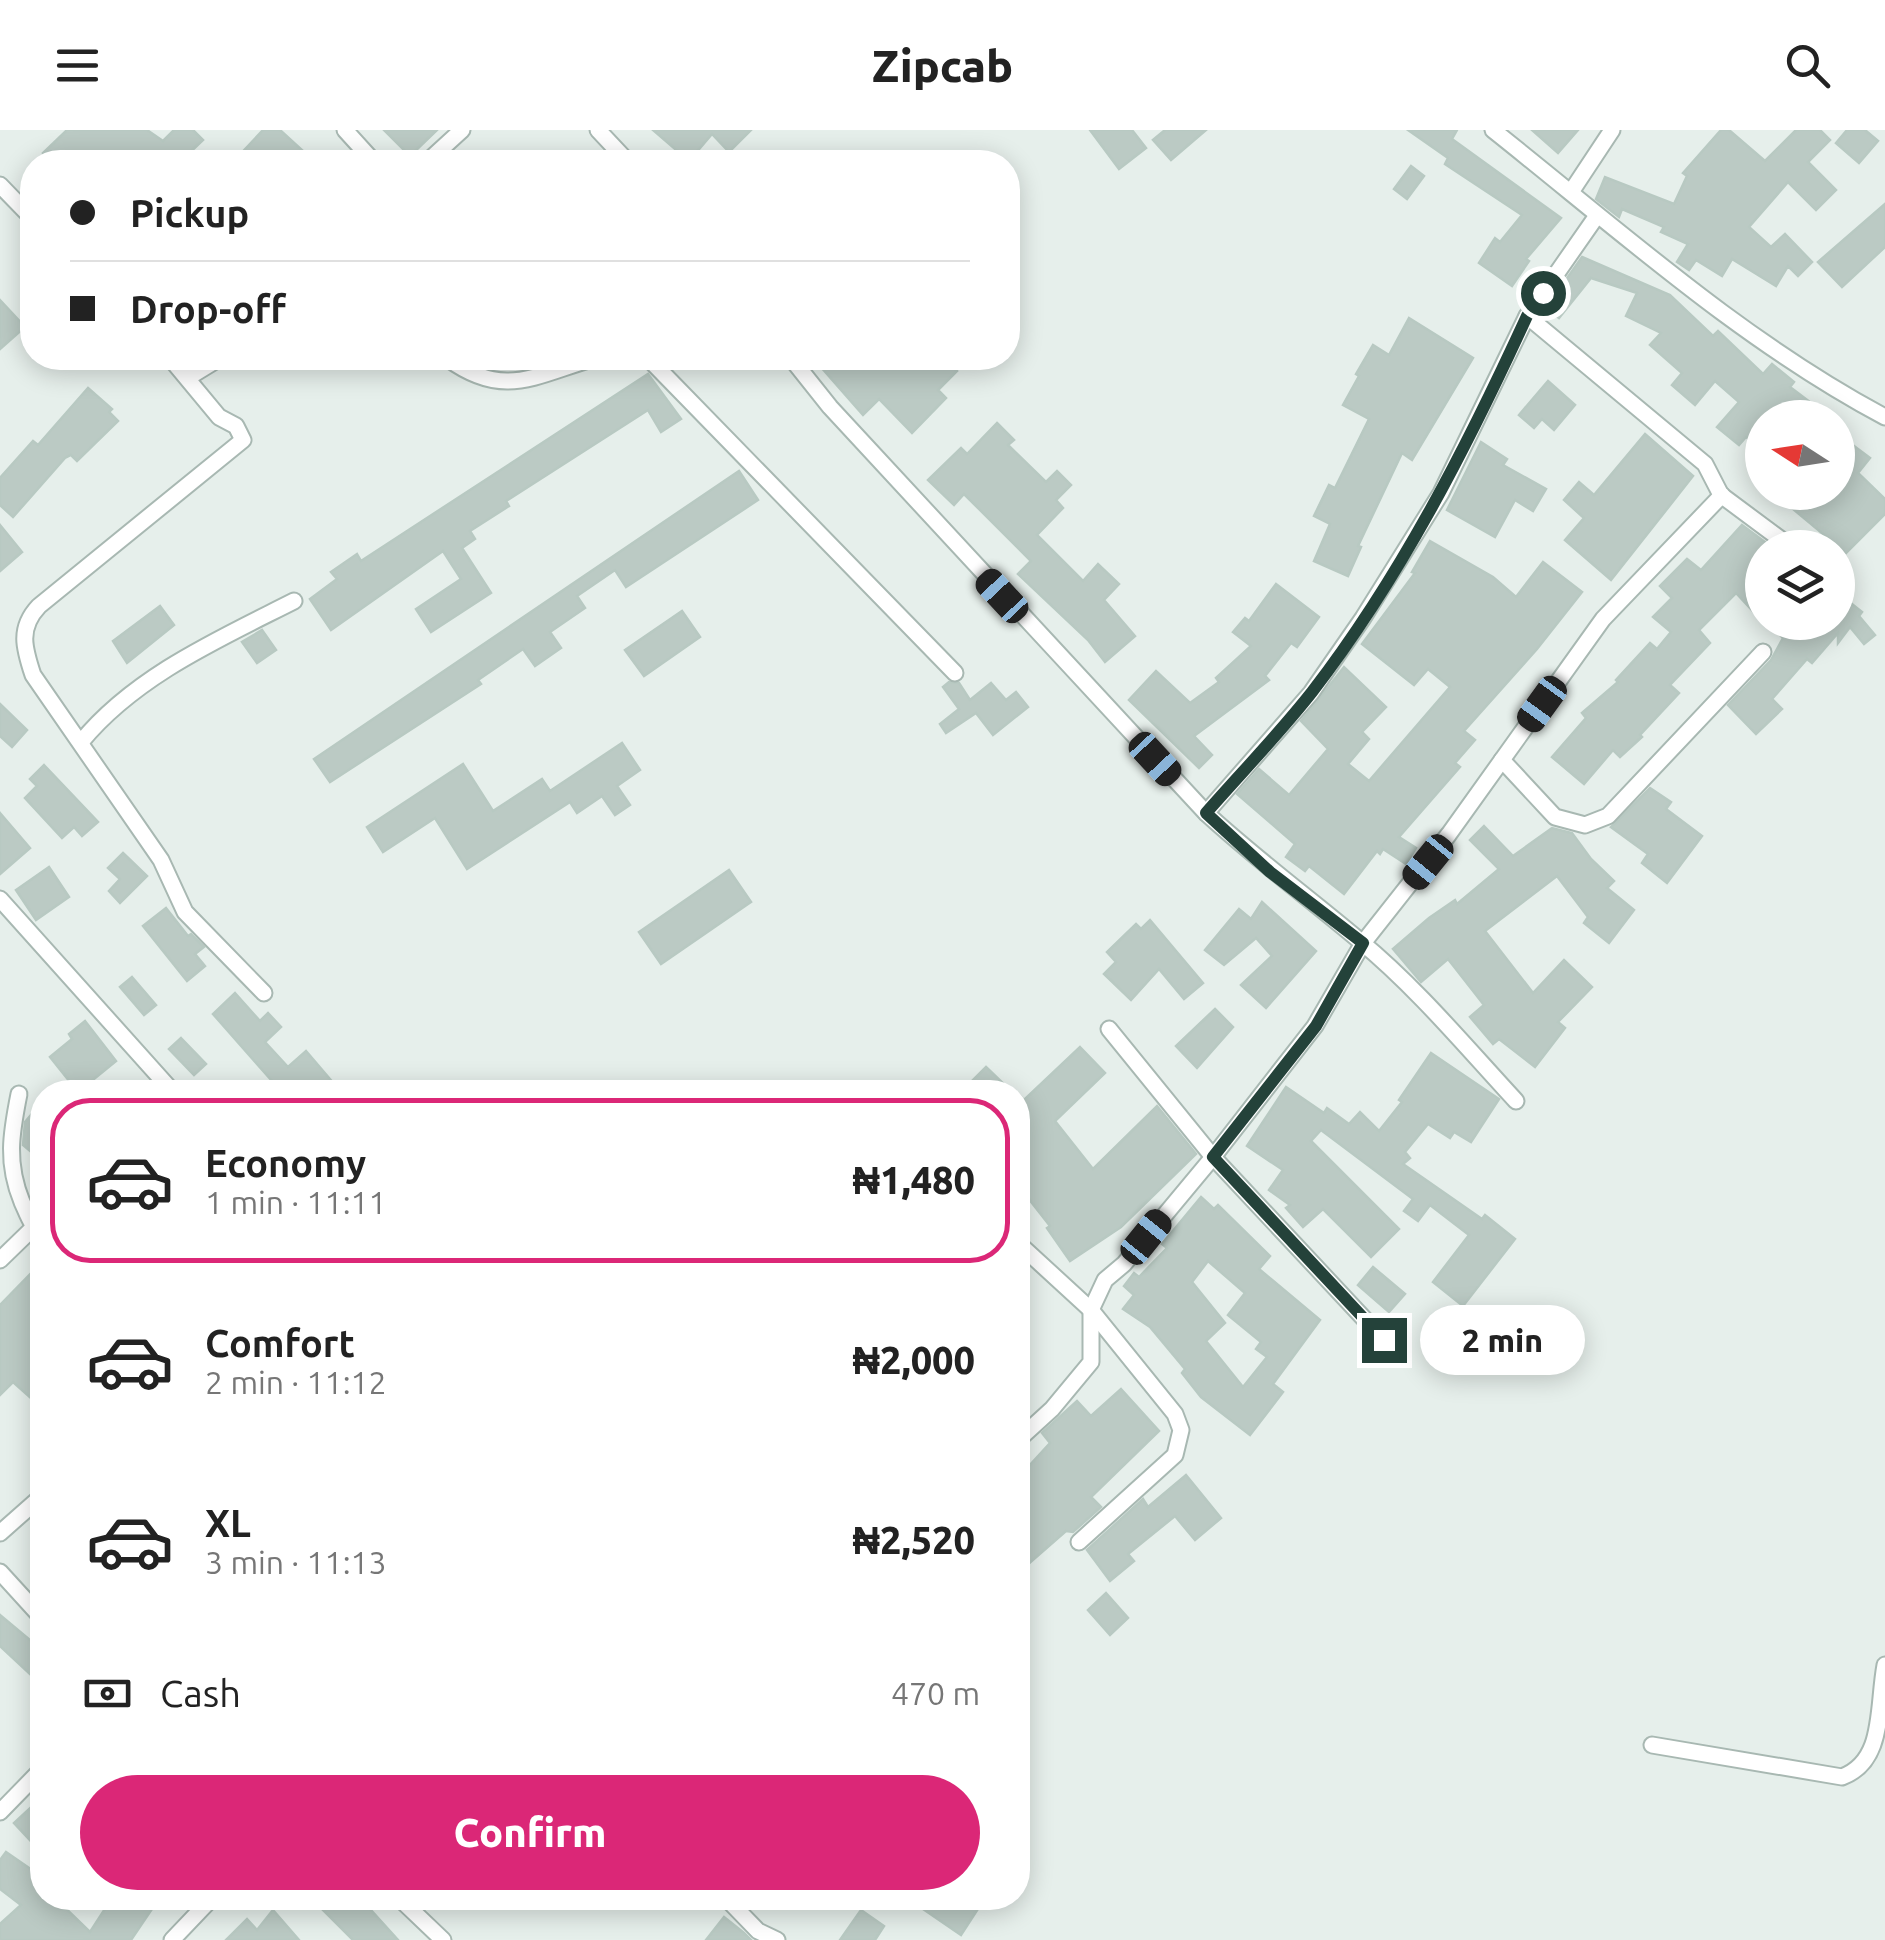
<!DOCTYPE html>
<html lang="en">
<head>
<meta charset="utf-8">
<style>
	body { margin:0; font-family:Ubuntu,sans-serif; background:#f6f6f6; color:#222; height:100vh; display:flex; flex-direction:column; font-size:38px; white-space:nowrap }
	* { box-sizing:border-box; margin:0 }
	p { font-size:32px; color:#767676 }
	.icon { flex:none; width:55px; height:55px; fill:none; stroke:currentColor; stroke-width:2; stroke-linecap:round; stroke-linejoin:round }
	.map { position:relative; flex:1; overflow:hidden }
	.details { position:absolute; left:30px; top:950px; width:1000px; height:830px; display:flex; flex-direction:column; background:#fff; border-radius:40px; box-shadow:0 5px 25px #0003 }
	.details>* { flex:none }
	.guide { position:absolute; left:20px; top:20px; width:1000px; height:220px; border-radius:40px; box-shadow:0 5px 25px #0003; display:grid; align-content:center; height:220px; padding:0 50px; background:#fff }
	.needle { width:65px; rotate:282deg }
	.controls { position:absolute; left:1745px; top:270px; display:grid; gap:20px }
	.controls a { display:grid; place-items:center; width:110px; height:110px; border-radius:50%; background:#fff; box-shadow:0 5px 25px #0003; font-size:50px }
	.end { position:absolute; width:45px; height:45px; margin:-22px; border:12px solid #24423a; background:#fff; box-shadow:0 0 0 5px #fff }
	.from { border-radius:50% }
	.bubble { position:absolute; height:70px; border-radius:35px; background:#fff; box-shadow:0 5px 25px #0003; font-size:32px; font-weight:800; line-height:70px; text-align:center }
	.car { position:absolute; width:30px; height:60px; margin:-30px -15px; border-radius:12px; box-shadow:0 0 8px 2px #0007; background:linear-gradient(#222 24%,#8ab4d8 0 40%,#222 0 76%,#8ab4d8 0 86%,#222 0) }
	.guide b { display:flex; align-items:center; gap:35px; height:95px; font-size:38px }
	.guide b+b { border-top:2px solid #e0e0e0 }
	.guide i { width:25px; height:25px; background:#222 }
	ul { padding:18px 0 0; list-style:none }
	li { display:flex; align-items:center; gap:30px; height:165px; margin:0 20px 15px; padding:0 30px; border:5px solid transparent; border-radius:40px }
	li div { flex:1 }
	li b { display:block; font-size:38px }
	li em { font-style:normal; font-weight:800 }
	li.active { border-color:#db2777 }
	li>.icon { width:90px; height:90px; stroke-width:1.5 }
	.pay { display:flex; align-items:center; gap:25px; height:110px; padding:0 50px; font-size:38px }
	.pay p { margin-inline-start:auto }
	.action { display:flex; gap:20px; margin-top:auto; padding:20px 50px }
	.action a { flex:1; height:115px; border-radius:60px; background:#db2777; color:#fff; font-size:40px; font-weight:800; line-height:115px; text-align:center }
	header { display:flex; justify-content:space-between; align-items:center; height:130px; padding:0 50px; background:#fff; font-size:45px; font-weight:800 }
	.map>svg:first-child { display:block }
</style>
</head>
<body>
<header><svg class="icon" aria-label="menu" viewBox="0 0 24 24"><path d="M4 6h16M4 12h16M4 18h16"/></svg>Zipcab<svg class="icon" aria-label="search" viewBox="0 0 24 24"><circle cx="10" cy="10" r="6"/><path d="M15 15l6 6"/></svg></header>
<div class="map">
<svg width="1885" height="1810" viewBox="0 0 1885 1810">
	<rect width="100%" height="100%" fill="#e6efeb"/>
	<g fill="#bbcac4" stroke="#b8c9c2" stroke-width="2.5" fill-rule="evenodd">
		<path d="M 67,0 L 147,0 L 163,11 L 174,0 L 193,0 L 203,10 L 180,32 L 52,32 L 43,23 Z"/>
		<path d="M 263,0 L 280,0 L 315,32 L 233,32 Z"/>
		<path d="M 384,0 L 437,0 L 410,26 Z"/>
		<path d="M 653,0 L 751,0 L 729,22 L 712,4 L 689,31 Z"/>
		<path d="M 1090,0 L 1132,0 L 1146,18 L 1119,39 Z"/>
		<path d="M 1165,0 L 1206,0 L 1171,30 L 1153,10 Z"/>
		<path d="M 1408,0 L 1457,0 L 1452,9 L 1561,88 L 1526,129 L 1529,131 L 1512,156 L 1479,133 L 1495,108 L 1500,112 L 1522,85 L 1445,34 L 1448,28 Z"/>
		<path d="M 1532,0 L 1578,0 L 1558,23 Z"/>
		<path d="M 1721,0 L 1729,0 L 1765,31 L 1796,0 L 1820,0 L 1830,10 L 1808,32 L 1836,60 L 1816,80 L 1788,52 L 1749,97 L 1771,117 L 1785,104 L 1812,132 L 1798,146 L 1788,136 L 1776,156 L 1732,129 L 1722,146 L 1696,130 L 1689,140 L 1677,132 L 1688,114 L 1661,102 L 1664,97 L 1622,79 L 1619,87 L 1596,69 L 1605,47 L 1674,74 L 1687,46 L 1683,43 Z"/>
		<path d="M 1847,0 L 1865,0 L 1878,11 L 1859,33 L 1836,13 Z"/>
		<path d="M 1411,36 L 1424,46 L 1407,69 L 1394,59 Z"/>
		<path d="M 1885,74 L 1885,117 L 1842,157 L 1818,132 Z"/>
		<path d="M 1582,127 L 1670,165 L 1713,206 L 1718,201 L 1763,244 L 1772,234 L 1794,252 L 1790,257 L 1831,288 L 1762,288 L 1762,319 L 1746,307 L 1739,315 L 1717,297 L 1739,272 L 1715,251 L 1695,275 L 1672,255 L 1682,243 L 1650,215 L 1661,203 L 1626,186 L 1637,163 L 1591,148 L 1559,188 L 1546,178 Z"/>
		<path d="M 0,170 L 25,197 L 0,219 Z"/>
		<path d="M 1409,188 L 1473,228 L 1412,330 L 1402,323 L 1358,416 L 1361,417 L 1348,446 L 1314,431 L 1330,394 L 1314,386 L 1329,355 L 1335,358 L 1369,289 L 1343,275 L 1359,246 L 1356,244 L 1373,215 L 1389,225 Z"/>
		<path d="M 813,228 L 944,228 L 957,241 L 938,260 L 946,268 L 912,303 L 879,269 L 863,285 Z"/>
		<path d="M 648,244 L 681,289 L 661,302 L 648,280 L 506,371 L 509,376 L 470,401 L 475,409 L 462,418 L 491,463 L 431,502 L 416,479 L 461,449 L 443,421 L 331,500 L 310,469 L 337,449 L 331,442 L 357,424 L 361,431 Z"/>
		<path d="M 1548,251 L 1575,275 L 1554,300 L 1542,289 L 1534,298 L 1519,285 Z"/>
		<path d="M 88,258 L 112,279 L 109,282 L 118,291 L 77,331 L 71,325 L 65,328 L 13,387 L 0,375 L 0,348 L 33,311 L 38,315 Z"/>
		<path d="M 997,293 L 1014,310 L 1008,315 L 1046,352 L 1057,341 L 1071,355 L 1056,370 L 1063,378 L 1037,405 L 1083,451 L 1098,434 L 1119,454 L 1104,470 L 1135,506 L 1105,532 L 1088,510 L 1018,444 L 1031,431 L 964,364 L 954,375 L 928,350 L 961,318 L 967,324 Z"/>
		<path d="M 1645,304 L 1693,346 L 1611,450 L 1565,410 L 1584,388 L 1564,370 L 1579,352 L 1594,365 Z"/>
		<path d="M 1838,304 L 1870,328 L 1858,343 L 1885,369 L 1885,384 L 1846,423 L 1787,374 L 1795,362 L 1838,362 Z"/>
		<path d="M 1481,312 L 1507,329 L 1503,335 L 1546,359 L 1533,381 L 1515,370 L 1495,407 L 1447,380 Z"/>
		<path d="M 739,341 L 758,370 L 626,457 L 615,440 L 577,466 L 585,478 L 550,502 L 561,518 L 535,536 L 523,519 L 478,550 L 481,554 L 330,652 L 314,629 Z"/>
		<path d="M 0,395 L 22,422 L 0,441 Z"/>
		<path d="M 1742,395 L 1773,418 L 1762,418 L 1762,491 L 1736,463 L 1699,500 L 1710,513 L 1670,555 L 1679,563 L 1640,605 L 1642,607 L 1620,627 L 1613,620 L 1584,654 L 1552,627 L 1586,588 L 1582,583 L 1618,552 L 1616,550 L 1650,513 L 1657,519 L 1671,502 L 1653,487 L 1672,468 L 1660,456 L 1687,429 L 1701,440 Z"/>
		<path d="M 1430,411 L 1493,447 L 1516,467 L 1543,432 L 1582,462 L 1537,519 L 1464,601 L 1475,610 L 1455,633 L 1460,637 L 1399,707 L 1416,718 L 1406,734 L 1383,719 L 1380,724 L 1377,721 L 1344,764 L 1309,736 L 1305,741 L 1286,727 L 1295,714 L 1237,664 L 1259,639 L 1289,665 L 1328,619 L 1301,591 L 1344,537 L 1386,577 L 1362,602 L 1369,609 L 1348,634 L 1369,651 L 1450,557 L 1428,539 L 1414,555 L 1362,514 L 1415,443 L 1412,442 Z"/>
		<path d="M 1276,454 L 1319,487 L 1297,517 L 1291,513 L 1265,546 L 1269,550 L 1194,606 L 1212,625 L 1199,638 L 1129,570 L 1156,541 L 1190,573 L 1219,552 L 1216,548 L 1251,516 L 1233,502 L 1245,488 L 1249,491 Z"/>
		<path d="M 1838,463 L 1862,482 L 1859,486 L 1875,505 L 1864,514 L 1850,497 L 1838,513 L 1838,503 L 1812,533 L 1807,529 L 1772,569 L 1782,579 L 1756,604 L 1728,575 L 1771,530 L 1783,508 L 1780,505 L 1791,492 L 1838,492 Z"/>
		<path d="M 160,476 L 174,495 L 127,533 L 113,511 Z"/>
		<path d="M 682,481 L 700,507 L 644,546 L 625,520 Z"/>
		<path d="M 262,500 L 276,520 L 257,533 L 242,512 Z"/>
		<path d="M 949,552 L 959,553 L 970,570 L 991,553 L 1006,570 L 1016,562 L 1028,577 L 993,605 L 976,583 L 946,603 L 940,594 L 959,579 L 943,557 Z"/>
		<path d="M 0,574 L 27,600 L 12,617 L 0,606 Z"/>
		<path d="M 622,613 L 640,640 L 617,656 L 630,675 L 615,685 L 602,666 L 577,683 L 570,672 L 467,739 L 435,688 L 383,722 L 367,697 L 463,634 L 493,681 L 542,649 L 550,661 Z"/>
		<path d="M 44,635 L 98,692 L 82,706 L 74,697 L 62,708 L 25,668 L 37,656 L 30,649 Z"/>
		<path d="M 1650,658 L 1671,672 L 1666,679 L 1702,706 L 1667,753 L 1642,733 L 1648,724 L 1611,697 Z"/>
		<path d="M 0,683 L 30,718 L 0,744 Z"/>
		<path d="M 1484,696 L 1513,726 L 1552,698 L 1572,703 L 1591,729 L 1614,751 L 1607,758 L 1634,780 L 1609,813 L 1584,793 L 1588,787 L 1557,746 L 1485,801 L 1533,863 L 1564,830 L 1592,857 L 1558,892 L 1565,898 L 1535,937 L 1499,909 L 1493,914 L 1470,887 L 1484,875 L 1448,829 L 1421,852 L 1393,819 L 1429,788 L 1455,770 L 1457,774 L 1499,739 L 1470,710 Z"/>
		<path d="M 123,723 L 147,746 L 120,773 L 109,761 L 120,749 L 108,738 Z"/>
		<path d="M 49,737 L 69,767 L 36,790 L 16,760 Z"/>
		<path d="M 729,740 L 751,772 L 661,834 L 639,802 Z"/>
		<path d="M 1262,772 L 1316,821 L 1266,878 L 1241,855 L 1272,826 L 1256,808 L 1224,835 L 1205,820 L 1239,779 L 1251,789 Z"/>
		<path d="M 166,778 L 188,806 L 191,804 L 204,817 L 195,824 L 205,836 L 187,851 L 143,796 Z"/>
		<path d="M 1150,790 L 1203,853 L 1184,869 L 1159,839 L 1131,870 L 1104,844 L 1116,832 L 1107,822 L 1136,794 L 1141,799 Z"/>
		<path d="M 132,847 L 156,875 L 144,885 L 120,857 Z"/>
		<path d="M 235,863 L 260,891 L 268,883 L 281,897 L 265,912 L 288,937 L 306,921 L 341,962 L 275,962 L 268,954 L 272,951 L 213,884 Z"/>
		<path d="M 1215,879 L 1233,897 L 1197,938 L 1176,916 Z"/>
		<path d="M 85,891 L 116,931 L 78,962 L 50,927 L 72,909 L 69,904 Z"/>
		<path d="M 181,908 L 206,934 L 194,945 L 169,919 Z"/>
		<path d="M 1080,917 L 1105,943 L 1055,991 L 1093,1039 L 1157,976 L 1196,1024 L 1121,1097 L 1070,1131 L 1047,1098 L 1050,1096 L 1018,1055 L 1018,964 L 1024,970 Z"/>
		<path d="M 1431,923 L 1499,969 L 1471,1012 L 1454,1002 L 1450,1008 L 1428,994 L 1405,1022 L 1410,1028 L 1403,1034 L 1482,1089 L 1485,1085 L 1515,1109 L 1463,1176 L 1433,1152 L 1469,1105 L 1430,1075 L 1418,1091 L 1404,1081 L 1413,1069 L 1321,1000 L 1311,1011 L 1399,1099 L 1371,1127 L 1323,1079 L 1303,1097 L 1286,1078 L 1290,1075 L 1269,1060 L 1283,1040 L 1247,1016 L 1286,957 L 1324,983 L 1327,978 L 1349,994 L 1360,982 L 1379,1001 L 1402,972 L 1399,970 Z"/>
		<path d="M 986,937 L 1012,962 L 961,962 Z"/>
		<path d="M 42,972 L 42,1031 L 23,1015 L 25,992 Z"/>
		<path d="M 1201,1067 L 1214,1079 L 1218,1075 L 1270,1126 L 1259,1139 L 1320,1190 L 1273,1254 L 1283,1262 L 1250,1305 L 1201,1267 L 1182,1243 L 1185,1239 L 1150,1197 L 1123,1179 L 1134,1165 L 1124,1156 L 1134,1143 L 1139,1147 L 1167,1118 L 1162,1114 ZM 1208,1131 L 1245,1163 L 1228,1185 L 1261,1212 L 1256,1219 L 1267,1227 L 1243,1257 L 1206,1211 L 1225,1193 L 1192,1152 Z"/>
		<path d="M 42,1132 L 42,1229 L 34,1238 L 42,1245 L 42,1278 L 13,1252 L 0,1265 L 0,1175 Z"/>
		<path d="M 1373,1137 L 1405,1164 L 1389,1182 L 1358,1155 Z"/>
		<path d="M 1121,1259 L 1159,1301 L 1091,1367 L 1101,1377 L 1073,1402 L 1066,1401 L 1018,1443 L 1018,1348 L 1050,1313 L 1042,1303 L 1077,1271 L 1091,1286 Z"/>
		<path d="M 1186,1345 L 1221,1388 L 1195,1410 L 1175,1386 L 1128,1424 L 1134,1431 L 1110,1451 L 1087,1420 L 1143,1369 L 1148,1377 Z"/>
		<path d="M 1106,1463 L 1128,1488 L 1110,1505 L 1088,1480 Z"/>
		<path d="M 0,1485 L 42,1520 L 42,1532 L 31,1545 L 0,1516 Z"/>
		<path d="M 42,1667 L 42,1723 L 14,1693 Z"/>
		<path d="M 6,1722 L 42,1747 L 42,1768 L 55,1768 L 90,1802 L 112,1768 L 134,1768 L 152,1779 L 131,1810 L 0,1810 L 0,1794 L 21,1775 L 0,1759 L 0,1730 Z"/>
		<path d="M 311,1768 L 360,1768 L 398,1810 L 353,1810 Z"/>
		<path d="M 907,1768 L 985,1768 L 961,1805 Z"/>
		<path d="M 273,1780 L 299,1810 L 226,1810 L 247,1789 L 257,1800 Z"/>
		<path d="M 861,1780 L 884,1796 L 875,1810 L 840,1810 Z"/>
		<path d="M 724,1787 L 744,1803 L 751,1810 L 706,1810 Z"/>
	</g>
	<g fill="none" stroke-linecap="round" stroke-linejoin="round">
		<defs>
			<g id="minor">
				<path d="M 345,0 L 374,32"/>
				<path d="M 598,0 L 628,32"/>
				<path d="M 1493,0 C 1619,100 1742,211 1885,287"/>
				<path d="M 427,32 L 462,0"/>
				<path d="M 0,55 L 32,88"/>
				<path d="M 1571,62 L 1612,0"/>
				<path d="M 1527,186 L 1705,334 L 1721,365 L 1791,417"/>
				<path d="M 170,228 L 219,287 L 236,296 L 243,310 L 39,476 C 18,498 24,518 33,545 L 161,730 L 185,782 L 264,863"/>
				<path d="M 447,228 C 504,270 535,245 595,228"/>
				<path d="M 648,228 L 955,543"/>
				<path d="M 791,228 L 830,277 L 1206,683 C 1256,729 1309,768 1360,811 C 1417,858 1466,917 1516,971"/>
				<path d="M 189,247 L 220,228"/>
				<path d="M 81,612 C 135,546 219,509 294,471"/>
				<path d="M 1502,630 L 1555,687 L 1585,695 L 1608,686 L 1763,522"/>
				<path d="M 1206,683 L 1311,563 L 1363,488 L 1441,363 L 1527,186 L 1596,87"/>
				<path d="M 0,769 L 173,962"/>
				<path d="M 1109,899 L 1213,1027 L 1384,1210"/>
				<path d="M 19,964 C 11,1004 6,1033 22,1072 C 28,1085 31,1096 42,1104"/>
				<path d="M 1018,1113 L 1091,1180 L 1175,1284 L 1181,1300 L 1175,1325 L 1079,1412"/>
				<path d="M 0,1130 L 33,1098"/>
				<path d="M 1018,1310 L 1052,1279 L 1091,1232 L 1091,1180 L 1105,1150 L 1124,1134 L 1213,1027 L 1315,896 L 1363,813 L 1449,704 L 1603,489 L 1722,365"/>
				<path d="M 0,1403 L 42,1366"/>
				<path d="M 0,1442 L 42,1488"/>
				<path d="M 1652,1615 L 1842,1647 C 1885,1631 1877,1578 1885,1535"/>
				<path d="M 0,1682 L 42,1639"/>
				<path d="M 399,1768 L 443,1810"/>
				<path d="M 726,1768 L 758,1801 L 777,1810"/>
				<path d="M 172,1810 L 212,1768"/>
			</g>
		</defs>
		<use href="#minor" stroke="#a8b8b2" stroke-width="19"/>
		<use href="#minor" stroke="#fff" stroke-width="15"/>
	</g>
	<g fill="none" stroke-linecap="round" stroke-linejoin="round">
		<path stroke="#24423a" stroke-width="12" d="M 1384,1210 L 1213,1027 L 1316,896 L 1363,813 L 1270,742 L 1206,683 C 1241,643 1279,604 1312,562 C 1400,448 1467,317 1527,186 L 1543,163"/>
	</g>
</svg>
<div class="controls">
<a><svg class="needle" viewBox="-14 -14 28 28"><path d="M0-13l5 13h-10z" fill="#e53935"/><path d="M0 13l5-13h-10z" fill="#767676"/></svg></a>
<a><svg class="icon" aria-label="layers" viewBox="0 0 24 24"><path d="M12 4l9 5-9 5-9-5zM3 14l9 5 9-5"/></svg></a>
</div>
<i class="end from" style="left:1543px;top:163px"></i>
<i class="end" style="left:1384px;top:1210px"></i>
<div class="bubble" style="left:1420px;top:1175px;width:165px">2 min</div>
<i class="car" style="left:1002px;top:466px;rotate:317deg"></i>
<i class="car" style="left:1542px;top:574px;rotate:216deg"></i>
<i class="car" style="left:1155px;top:629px;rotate:137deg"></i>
<i class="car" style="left:1428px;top:732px;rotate:219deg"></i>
<i class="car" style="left:1146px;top:1107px;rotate:39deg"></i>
<div class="guide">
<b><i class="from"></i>Pickup</b>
<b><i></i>Drop-off</b>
</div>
<section class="details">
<ul>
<li class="active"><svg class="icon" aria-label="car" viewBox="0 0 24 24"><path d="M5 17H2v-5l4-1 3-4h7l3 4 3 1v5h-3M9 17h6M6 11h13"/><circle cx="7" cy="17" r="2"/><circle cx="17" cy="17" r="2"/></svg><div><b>Economy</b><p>1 min · 11:11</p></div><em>₦1,480</em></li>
<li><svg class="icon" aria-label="car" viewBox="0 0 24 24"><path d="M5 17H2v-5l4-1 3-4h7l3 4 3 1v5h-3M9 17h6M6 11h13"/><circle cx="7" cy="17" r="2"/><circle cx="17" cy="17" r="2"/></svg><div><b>Comfort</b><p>2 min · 11:12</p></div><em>₦2,000</em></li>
<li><svg class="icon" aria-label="car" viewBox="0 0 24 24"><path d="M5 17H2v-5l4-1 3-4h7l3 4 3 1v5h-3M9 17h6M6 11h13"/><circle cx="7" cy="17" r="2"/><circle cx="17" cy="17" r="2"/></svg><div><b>XL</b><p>3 min · 11:13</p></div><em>₦2,520</em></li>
</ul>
<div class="pay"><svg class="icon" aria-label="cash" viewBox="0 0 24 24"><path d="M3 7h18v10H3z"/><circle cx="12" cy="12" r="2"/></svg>Cash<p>470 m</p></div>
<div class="action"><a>Confirm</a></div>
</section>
</div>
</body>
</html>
